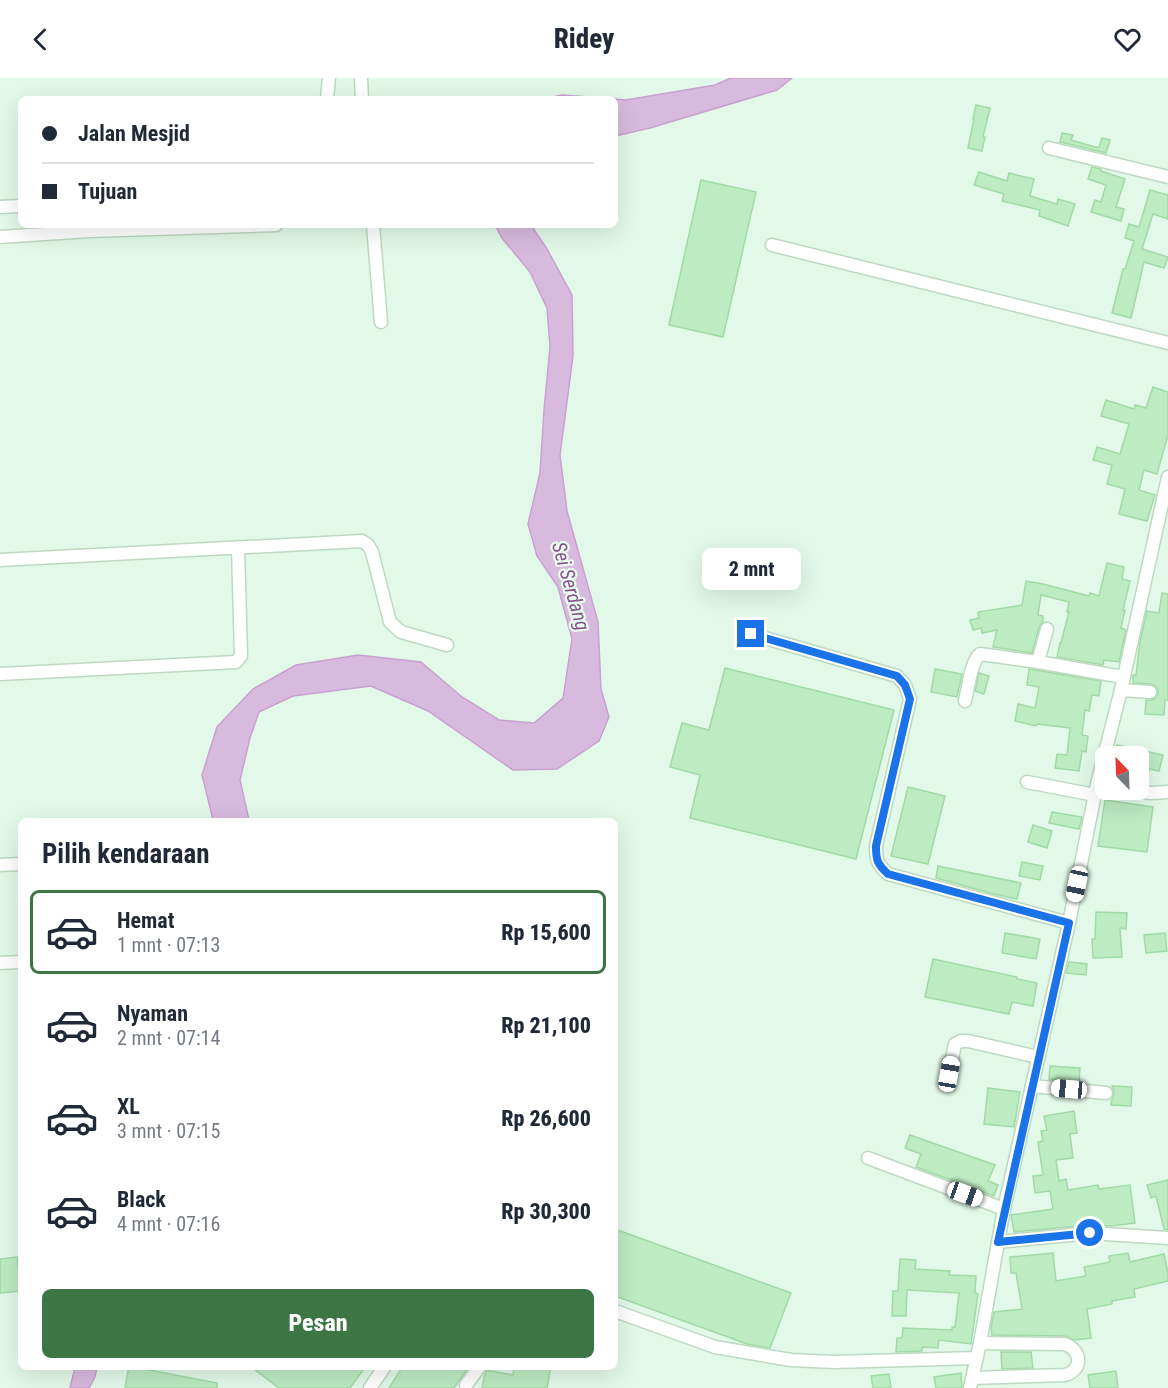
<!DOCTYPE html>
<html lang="id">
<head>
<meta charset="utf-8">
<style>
	body { margin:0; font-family:"Roboto Condensed",sans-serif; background:#f2f2f3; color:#1f2937; height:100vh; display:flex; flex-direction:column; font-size:22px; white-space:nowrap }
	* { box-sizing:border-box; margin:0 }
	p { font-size:20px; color:#747a83 }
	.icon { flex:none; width:33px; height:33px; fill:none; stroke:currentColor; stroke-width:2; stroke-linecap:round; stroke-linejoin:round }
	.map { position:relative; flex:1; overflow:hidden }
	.sheet { position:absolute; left:18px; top:740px; width:600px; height:552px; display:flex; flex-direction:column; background:#fff; border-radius:9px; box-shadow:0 6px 24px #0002 }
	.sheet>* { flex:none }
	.hud { position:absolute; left:18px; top:18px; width:600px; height:132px; border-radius:9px; box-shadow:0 6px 24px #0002; display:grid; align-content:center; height:132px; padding:0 24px; background:#fff }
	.needle { width:39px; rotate:337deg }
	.fabs { position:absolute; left:1095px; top:668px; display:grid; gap:12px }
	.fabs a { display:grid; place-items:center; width:54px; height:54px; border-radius:9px; background:#fff; box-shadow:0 6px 24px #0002; font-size:30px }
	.end { position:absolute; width:27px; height:27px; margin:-14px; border:8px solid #1a73e8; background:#fff; box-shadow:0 0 0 3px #fff }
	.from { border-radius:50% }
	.bubble { position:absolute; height:42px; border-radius:9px; background:#fff; box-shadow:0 6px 24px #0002; font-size:20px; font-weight:800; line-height:42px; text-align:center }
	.car { position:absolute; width:18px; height:36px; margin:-18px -9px; border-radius:8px; box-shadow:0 0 4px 2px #0007; background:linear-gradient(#fff 24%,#345 0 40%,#fff 0 76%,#345 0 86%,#fff 0) }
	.hud b { display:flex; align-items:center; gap:21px; height:57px; font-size:22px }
	.hud b+b { border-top:2px solid #e0e1e3 }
	.hud i { width:15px; height:15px; background:#1f2937 }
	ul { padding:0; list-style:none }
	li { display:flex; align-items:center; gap:18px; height:84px; margin:0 12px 9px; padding:0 12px; border:3px solid transparent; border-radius:9px }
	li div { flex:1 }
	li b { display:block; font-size:22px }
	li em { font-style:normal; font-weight:800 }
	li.current { border-color:#3c7645 }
	li>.icon { width:54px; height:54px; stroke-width:1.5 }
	h2 { padding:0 24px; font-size:27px; line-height:72px }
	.primary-button { display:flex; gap:12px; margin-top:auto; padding:12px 24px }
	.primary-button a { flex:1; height:69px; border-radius:9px; background:#3c7645; color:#fff; font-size:24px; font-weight:800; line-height:69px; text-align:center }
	header { display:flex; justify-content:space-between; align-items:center; height:78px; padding:0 24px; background:#fff; font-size:27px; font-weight:800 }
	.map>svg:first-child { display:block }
</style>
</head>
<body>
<header><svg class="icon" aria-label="back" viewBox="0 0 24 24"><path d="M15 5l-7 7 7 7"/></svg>Ridey<svg class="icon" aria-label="heart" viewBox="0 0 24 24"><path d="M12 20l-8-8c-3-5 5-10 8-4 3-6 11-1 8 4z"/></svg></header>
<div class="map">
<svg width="1168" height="1310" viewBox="0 0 1168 1310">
	<rect width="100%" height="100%" fill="#e2f9e9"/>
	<g fill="#d9badf" stroke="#c9a1d0" stroke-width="1.5">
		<path d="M 731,0 L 792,0 L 777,12 L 650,50 L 615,58 L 615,21 L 544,21 L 562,17 L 626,22 L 715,7 Z"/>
		<path d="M 495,147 L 531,147 L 547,171 L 572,217 L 573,278 L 560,377 L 567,433 L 598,544 L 601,611 L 609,639 L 599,663 L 557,691 L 513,692 L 428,633 L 371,608 L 293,618 L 259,634 L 250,660 L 240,702 L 249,742 L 213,742 L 202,697 L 217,649 L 253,611 L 296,587 L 358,577 L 421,584 L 462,619 L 499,642 L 534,645 L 563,620 L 572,561 L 558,509 L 537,478 L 528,446 L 540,395 L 544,332 L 550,269 L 547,230 L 530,194 L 502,160 Z"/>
		<path d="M 75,1289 L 97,1289 L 95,1299 L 89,1310 L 70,1310 Z"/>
	</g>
	<g fill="#bdebc2" stroke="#a0dba5" stroke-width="1.5">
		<path d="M 976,27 L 990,30 L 983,59 L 985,59 L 982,73 L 968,70 L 974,41 L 973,41 Z"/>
		<path d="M 1062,55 L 1073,57 L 1071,62 L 1095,69 L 1099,69 L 1102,60 L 1110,62 L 1106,75 L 1060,64 Z"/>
		<path d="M 1092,89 L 1101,91 L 1101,93 L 1125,101 L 1116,129 L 1124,131 L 1121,143 L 1091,134 L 1095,122 L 1101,124 L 1106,107 L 1088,101 Z"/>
		<path d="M 979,94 L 1007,103 L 1009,95 L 1034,101 L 1030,118 L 1057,126 L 1058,121 L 1075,126 L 1068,148 L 1039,138 L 1040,132 L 1002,123 L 1004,116 L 974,107 Z"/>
		<path d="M 701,102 L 756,114 L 723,259 L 669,247 Z"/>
		<path d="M 1150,112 L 1168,117 L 1168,141 L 1153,136 L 1142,171 L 1168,179 L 1164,190 L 1144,184 L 1131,240 L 1112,235 L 1123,191 L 1125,191 L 1134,163 L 1125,160 L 1129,146 L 1139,149 Z"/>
		<path d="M 1153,309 L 1168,314 L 1168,357 L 1157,396 L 1144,392 L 1139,412 L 1155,417 L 1147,443 L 1119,436 L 1125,411 L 1107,406 L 1112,387 L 1093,382 L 1097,369 L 1120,376 L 1129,346 L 1101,338 L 1106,322 L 1134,331 L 1135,327 L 1146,330 Z"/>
		<path d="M 1107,485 L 1124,489 L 1122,501 L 1130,503 L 1123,532 L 1125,532 L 1121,550 L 1126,552 L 1119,584 L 1104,582 L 1103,587 L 1057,579 L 1060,565 L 1061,565 L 1069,534 L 1067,534 L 1069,524 L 1041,517 L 1038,537 L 1043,538 L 1043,544 L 1039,549 L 1032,575 L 993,569 L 997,552 L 982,555 L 981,550 L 973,552 L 970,542 L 979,540 L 978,534 L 1022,527 L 1026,503 L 1043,506 L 1089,518 L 1090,515 L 1099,518 Z"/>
		<path d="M 1162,515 L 1168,516 L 1168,622 L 1165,622 L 1164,637 L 1145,636 L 1146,622 L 1153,622 L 1156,619 L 1158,615 L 1158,611 L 1155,608 L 1151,606 L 1133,605 L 1133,597 L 1136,597 L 1140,563 L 1147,533 L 1159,535 Z"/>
		<path d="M 725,590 L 894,632 L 856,781 L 690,740 L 700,697 L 670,689 L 682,645 L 709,652 Z"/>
		<path d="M 935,591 L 962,596 L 957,619 L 931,614 Z"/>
		<path d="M 1029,591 L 1101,603 L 1099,618 L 1092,617 L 1089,633 L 1085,632 L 1082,657 L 1088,658 L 1086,674 L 1082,673 L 1079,693 L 1055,690 L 1057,676 L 1067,677 L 1070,650 L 1037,646 L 1036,648 L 1015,643 L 1018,626 L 1035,630 L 1039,609 L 1027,607 Z"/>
		<path d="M 979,595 L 989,598 L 984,616 L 975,613 Z"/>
		<path d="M 1117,667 L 1163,677 L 1159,693 L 1149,691 L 1147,706 L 1138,705 L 1138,678 L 1114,678 Z"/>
		<path d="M 908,709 L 945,718 L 928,786 L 891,778 Z"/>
		<path d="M 1105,722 L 1153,729 L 1147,774 L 1098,768 Z"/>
		<path d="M 1052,734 L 1082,739 L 1079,751 L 1049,745 Z"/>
		<path d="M 1033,747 L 1052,753 L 1047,770 L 1028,764 Z"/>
		<path d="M 1022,784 L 1043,788 L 1040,802 L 1019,798 Z"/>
		<path d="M 938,788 L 1021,805 L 1017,821 L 994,816 L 936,800 Z"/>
		<path d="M 1096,834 L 1127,835 L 1126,851 L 1120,850 L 1122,879 L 1093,880 L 1092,861 L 1095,861 Z"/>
		<path d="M 1005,855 L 1040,861 L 1036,881 L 1002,875 Z"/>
		<path d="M 1165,855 L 1167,873 L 1146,875 L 1144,857 Z"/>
		<path d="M 933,881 L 1017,899 L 1017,901 L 1037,905 L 1033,928 L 1012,924 L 1009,936 L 925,919 Z"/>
		<path d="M 1069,884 L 1087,886 L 1086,897 L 1066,895 Z"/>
		<path d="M 1050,988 L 1080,990 L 1079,1004 L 1049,1001 Z"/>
		<path d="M 1112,1008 L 1132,1009 L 1131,1028 L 1111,1027 L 1112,1021 L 1114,1015 Z"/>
		<path d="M 988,1010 L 1020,1014 L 1014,1049 L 984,1046 Z"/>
		<path d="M 1074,1033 L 1077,1055 L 1070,1056 L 1073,1080 L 1056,1082 L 1059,1103 L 1066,1101 L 1068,1112 L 1098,1107 L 1099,1111 L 1130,1107 L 1135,1145 L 1111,1148 L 1089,1147 L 1014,1154 L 1011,1137 L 1053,1131 L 1050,1113 L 1035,1115 L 1033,1098 L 1043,1097 L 1038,1064 L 1043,1063 L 1041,1053 L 1047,1052 L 1044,1038 Z"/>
		<path d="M 910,1057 L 995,1087 L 988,1103 L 998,1107 L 994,1118 L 916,1089 L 921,1076 L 905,1070 Z"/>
		<path d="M 1168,1102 L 1168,1152 L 1164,1151 L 1156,1118 L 1151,1120 L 1147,1107 Z"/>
		<path d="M 615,1151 L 791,1215 L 770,1270 L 747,1266 L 615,1218 Z"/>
		<path d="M 1053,1175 L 1056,1203 L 1086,1198 L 1084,1189 L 1110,1184 L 1109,1178 L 1128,1175 L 1130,1184 L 1164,1176 L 1168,1195 L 1168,1203 L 1134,1211 L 1135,1219 L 1112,1223 L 1112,1226 L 1087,1231 L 1091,1260 L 1074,1262 L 1065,1258 L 992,1257 L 991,1250 L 994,1234 L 1022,1231 L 1016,1195 L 1011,1195 L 1010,1179 Z"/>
		<path d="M 17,1179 L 21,1213 L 0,1215 L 0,1181 Z"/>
		<path d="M 900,1181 L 916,1182 L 915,1191 L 950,1193 L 949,1197 L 976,1198 L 975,1215 L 978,1216 L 971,1266 L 939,1262 L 938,1270 L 922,1269 L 922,1273 L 896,1274 L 897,1260 L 902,1260 L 903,1250 L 952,1252 L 952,1249 L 955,1249 L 959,1215 L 907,1212 L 906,1238 L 892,1238 L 893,1213 L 898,1213 Z"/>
		<path d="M 1001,1274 L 1031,1274 L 1033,1290 L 1002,1291 Z"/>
		<path d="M 129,1288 L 217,1305 L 217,1310 L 125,1310 Z"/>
		<path d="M 250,1288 L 366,1288 L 350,1310 L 279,1310 Z"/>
		<path d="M 403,1288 L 469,1288 L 454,1310 L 389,1310 Z"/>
		<path d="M 514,1288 L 551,1288 L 547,1310 L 482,1310 L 485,1296 L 487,1292 L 513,1297 Z"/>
		<path d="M 1116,1293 L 1118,1310 L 1090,1310 L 1088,1297 Z"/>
		<path d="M 961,1295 L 962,1310 L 936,1310 L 934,1299 Z"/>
		<path d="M 889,1296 L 891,1310 L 873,1310 L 871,1298 Z"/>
	</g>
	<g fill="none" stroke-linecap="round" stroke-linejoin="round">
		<defs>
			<g id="minor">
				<path d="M 361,0 L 362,21"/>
				<path d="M 327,21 L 329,0"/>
				<path d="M 1049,70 L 1168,99"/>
				<path d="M 0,129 L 21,128"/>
				<path d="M 373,147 L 381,244"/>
				<path d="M 0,159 L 89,153 L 276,147"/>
				<path d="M 772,167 L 1168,265"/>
				<path d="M 0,482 L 362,463 L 368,467 L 372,474 L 390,544 L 401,554 L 447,567"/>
				<path d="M 751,556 L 897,598 L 905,607 L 910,621 L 876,768 C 876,782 877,786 888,796 L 1069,845"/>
				<path d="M 1038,584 L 1047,551"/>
				<path d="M 0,596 L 236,584 L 241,578 L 238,470"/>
				<path d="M 1121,612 L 1150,614"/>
				<path d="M 965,623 C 968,611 971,583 980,576 L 1038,584 L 1123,599"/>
				<path d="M 1027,704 L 1095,717"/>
				<path d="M 1126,711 L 1150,715 L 1168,714"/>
				<path d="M 0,787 L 21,786"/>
				<path d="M 0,885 L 21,884"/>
				<path d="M 949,996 L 955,966 L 961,963 L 968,963 L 1038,979"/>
				<path d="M 1032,1008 L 1106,1015"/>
				<path d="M 868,1080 L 1004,1131"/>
				<path d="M 998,1164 L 1090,1155 L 1168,1160"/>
				<path d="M 615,1233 L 715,1269 L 791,1282 L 834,1284 L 977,1280"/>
				<path d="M 972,1300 L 1065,1297 C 1083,1292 1082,1273 1065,1266 L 980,1265"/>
				<path d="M 466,1307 L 480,1288"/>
				<path d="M 370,1310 L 385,1288"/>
				<path d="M 970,1310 L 980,1265 L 1004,1131 L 1069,845 L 1097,706 L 1121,612 L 1168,399"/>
			</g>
		</defs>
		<use href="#minor" stroke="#bdd9c1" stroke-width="15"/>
		<use href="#minor" stroke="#fff" stroke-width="12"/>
	</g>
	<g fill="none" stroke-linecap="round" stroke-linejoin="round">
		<path stroke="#1a73e8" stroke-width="8" d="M 751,556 L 897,598 L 905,607 L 910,621 L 876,768 C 876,782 877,786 888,796 L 1069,845 L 998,1164 L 1090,1155"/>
	</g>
	<g text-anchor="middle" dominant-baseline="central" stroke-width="4.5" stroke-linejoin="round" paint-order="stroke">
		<g font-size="20" font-style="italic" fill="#895391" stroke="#e8fcee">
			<text transform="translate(571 508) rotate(74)">Sei Serdang</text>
		</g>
	</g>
</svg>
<div class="fabs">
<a><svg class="needle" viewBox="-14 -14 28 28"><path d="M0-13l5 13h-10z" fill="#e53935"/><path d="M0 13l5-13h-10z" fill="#747a83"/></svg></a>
</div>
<i class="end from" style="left:1090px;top:1155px"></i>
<i class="end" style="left:751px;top:556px"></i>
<div class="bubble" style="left:702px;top:470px;width:99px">2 mnt</div>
<i class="car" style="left:1077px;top:806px;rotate:192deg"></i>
<i class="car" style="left:949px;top:996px;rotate:10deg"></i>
<i class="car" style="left:1069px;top:1011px;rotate:275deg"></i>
<i class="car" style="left:965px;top:1116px;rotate:110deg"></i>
<div class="hud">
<b><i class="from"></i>Jalan Mesjid</b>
<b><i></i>Tujuan</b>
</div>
<section class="sheet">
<h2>Pilih kendaraan</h2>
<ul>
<li class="current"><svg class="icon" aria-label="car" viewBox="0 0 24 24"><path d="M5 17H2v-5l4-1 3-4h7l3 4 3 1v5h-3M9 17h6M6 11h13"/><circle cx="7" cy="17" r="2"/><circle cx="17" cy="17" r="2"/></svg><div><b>Hemat</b><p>1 mnt · 07:13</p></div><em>Rp 15,600</em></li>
<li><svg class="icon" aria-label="car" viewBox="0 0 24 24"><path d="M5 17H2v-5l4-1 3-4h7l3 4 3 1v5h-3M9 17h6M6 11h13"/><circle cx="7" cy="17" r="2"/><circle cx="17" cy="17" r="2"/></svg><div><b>Nyaman</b><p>2 mnt · 07:14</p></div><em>Rp 21,100</em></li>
<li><svg class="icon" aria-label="car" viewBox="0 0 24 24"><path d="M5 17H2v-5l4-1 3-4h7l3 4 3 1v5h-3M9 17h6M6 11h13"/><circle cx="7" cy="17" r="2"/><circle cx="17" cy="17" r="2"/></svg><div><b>XL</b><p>3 mnt · 07:15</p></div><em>Rp 26,600</em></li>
<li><svg class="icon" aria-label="car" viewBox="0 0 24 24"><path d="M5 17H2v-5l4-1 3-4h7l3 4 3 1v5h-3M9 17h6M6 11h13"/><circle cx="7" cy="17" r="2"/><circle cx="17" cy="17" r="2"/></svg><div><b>Black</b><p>4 mnt · 07:16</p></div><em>Rp 30,300</em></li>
</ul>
<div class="primary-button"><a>Pesan</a></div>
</section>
</div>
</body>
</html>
